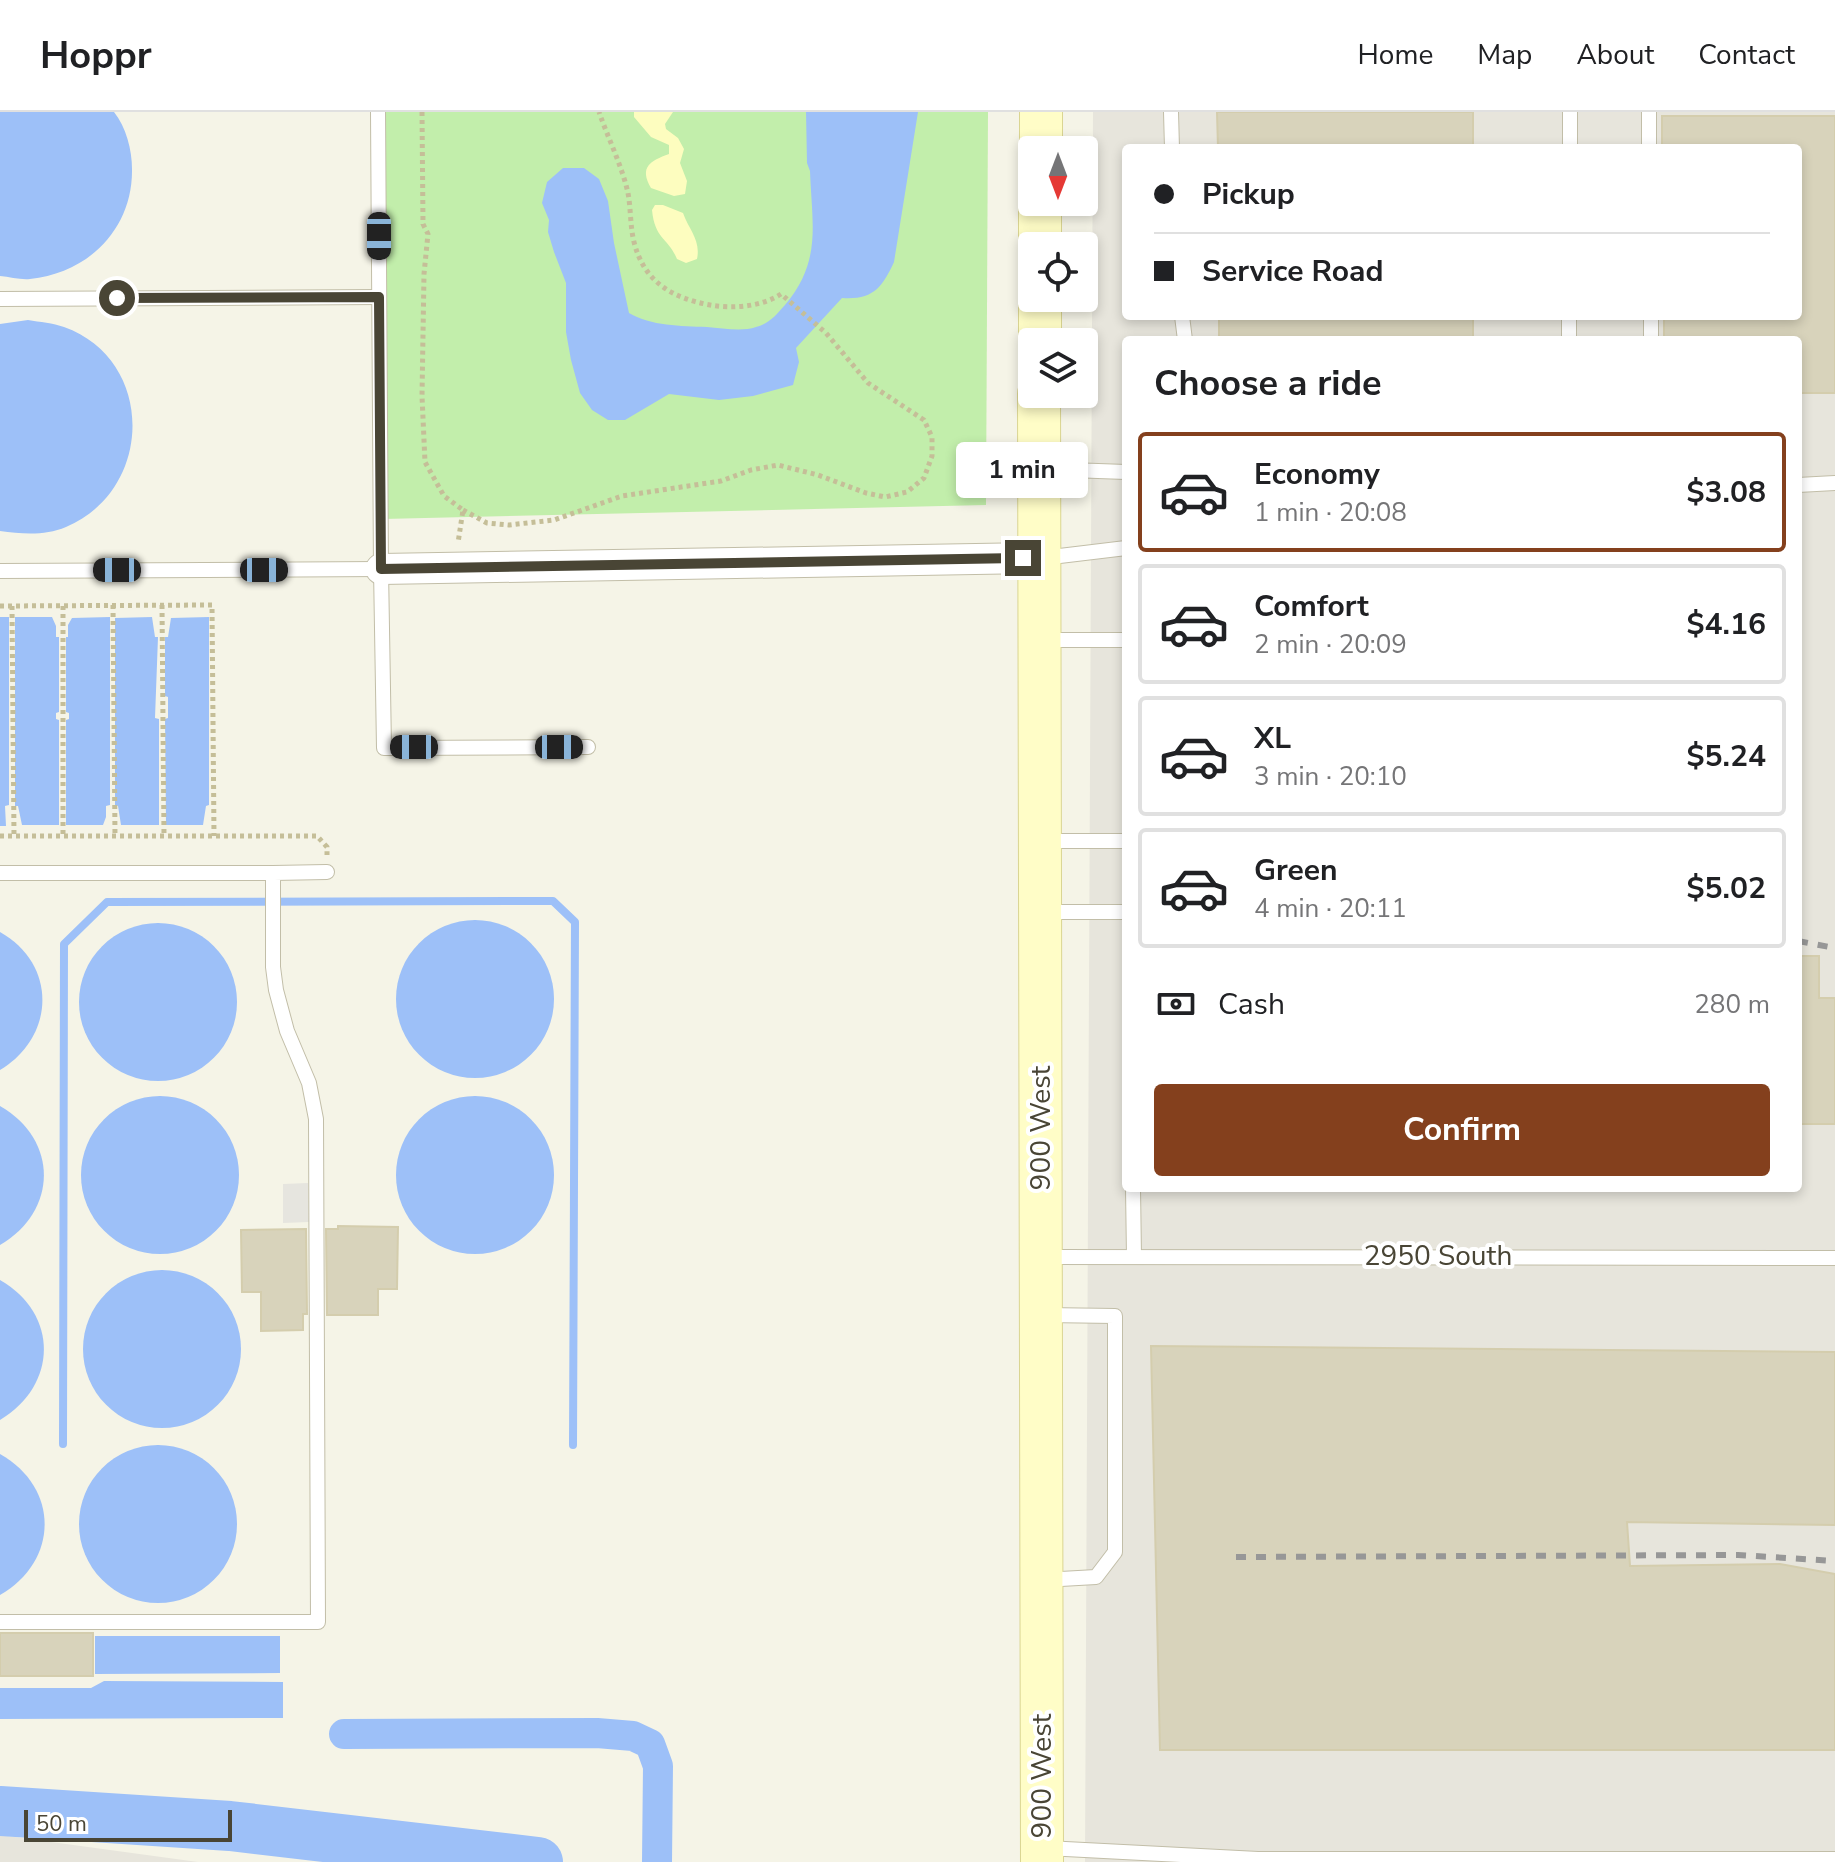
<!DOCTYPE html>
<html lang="en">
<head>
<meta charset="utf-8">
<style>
	body { margin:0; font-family:"Nunito Sans",sans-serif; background:#f6f6f6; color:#202124; height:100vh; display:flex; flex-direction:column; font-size:30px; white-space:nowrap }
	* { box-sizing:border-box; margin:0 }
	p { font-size:26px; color:#757577 }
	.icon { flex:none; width:44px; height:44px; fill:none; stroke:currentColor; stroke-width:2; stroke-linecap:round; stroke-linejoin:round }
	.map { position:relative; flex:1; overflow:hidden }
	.side { position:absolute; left:1122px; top:224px; width:680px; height:856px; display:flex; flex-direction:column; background:#fff; border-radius:8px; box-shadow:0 4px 12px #0003 }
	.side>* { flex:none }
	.banner { position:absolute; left:1122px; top:32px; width:680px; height:176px; border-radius:8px; box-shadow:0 4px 12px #0003; display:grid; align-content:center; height:176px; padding:0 32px; background:#fff }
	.needle { width:52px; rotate:180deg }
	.tools { position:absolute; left:1018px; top:24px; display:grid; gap:16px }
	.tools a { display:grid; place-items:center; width:80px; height:80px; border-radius:8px; background:#fff; box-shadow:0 4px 12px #0003; font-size:40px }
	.scale { position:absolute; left:24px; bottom:20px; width:208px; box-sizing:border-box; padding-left:8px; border:4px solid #494535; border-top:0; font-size:22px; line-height:28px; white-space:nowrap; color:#494535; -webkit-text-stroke:6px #fff; paint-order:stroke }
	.end { position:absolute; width:36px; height:36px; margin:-18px; border:10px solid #494535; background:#fff; box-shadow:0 0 0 4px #fff }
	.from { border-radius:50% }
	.bubble { position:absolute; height:56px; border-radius:8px; background:#fff; box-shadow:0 4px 12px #0003; font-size:26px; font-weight:700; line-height:56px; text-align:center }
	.car { position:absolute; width:24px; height:48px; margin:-24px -12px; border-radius:10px; box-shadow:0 0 6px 2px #0007; background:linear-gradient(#222 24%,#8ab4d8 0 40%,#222 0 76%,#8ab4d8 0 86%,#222 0) }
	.banner b { display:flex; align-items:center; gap:28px; height:76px; font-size:30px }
	.banner b+b { border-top:2px solid #e0e0e0 }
	.banner i { width:20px; height:20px; background:#202124 }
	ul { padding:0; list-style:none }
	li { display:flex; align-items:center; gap:24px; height:120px; margin:0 16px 12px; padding:0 16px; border:4px solid #e0e0e0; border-radius:8px }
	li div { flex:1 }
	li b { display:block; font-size:30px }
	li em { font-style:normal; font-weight:700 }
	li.current { border-color:#84401d }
	li>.icon { width:72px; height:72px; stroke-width:1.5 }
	h2 { padding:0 32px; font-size:36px; line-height:96px }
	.pay { display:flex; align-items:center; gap:20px; height:88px; padding:0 32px; font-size:30px }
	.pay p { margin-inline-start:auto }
	.action { display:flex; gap:16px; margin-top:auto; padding:16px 32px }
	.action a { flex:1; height:92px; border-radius:8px; background:#84401d; color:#fff; font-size:32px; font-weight:700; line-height:92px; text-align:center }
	header { display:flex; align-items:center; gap:48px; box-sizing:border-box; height:112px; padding:0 40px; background:#fff; border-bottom:2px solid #e0e0e0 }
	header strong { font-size:38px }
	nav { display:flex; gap:44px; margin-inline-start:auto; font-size:28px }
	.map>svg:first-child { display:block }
</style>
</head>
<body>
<header>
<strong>Hoppr</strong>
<nav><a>Home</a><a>Map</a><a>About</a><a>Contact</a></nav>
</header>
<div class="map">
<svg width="1835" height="1750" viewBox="0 0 1835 1750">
	<rect width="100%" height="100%" fill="#f5f4e7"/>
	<g fill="#e7e5dc" fill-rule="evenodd">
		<path d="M 1093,0 L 1835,0 L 1835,1750 L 1085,1750 ZM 1126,36 L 1798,36 L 1798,204 L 1126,204 ZM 1126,228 L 1798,228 L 1798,1076 L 1126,1076 Z"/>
		<path d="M 0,1723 L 198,1750 L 0,1750 Z"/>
	</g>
	<path fill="#c2eeab" d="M 386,0 L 988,0 L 986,393 L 383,407 Z"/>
	<g fill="#fdfdbf">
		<path d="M 634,0 L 673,0 L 665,12 L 666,17 L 678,26 L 684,37 L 680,51 L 687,69 L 685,82 L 674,84 L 651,76 C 639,55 650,49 669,42 L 669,33 L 651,25 L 634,5 Z"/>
		<path d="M 655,93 L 663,93 L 683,101 C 689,118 701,128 697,147 L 686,151 L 677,147 C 668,125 655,128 652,98 Z"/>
	</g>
	<path fill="#e6e5df" d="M 308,1071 L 309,1110 L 283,1111 L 283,1072 Z"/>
	<g fill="#9dc0f8">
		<path d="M 0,0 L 114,0 C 126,15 132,38 132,57 C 133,116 89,161 30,167 C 21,168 10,165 0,164 Z"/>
		<path d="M 806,0 L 918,0 L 894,150 C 882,176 873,188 842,186 L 796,236 L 799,250 L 793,273 L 753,284 L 719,288 L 669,282 L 625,308 L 608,308 L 592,298 L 580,281 L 571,248 L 566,220 L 566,171 L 554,140 L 548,120 L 549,108 L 542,91 L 547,70 L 563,56 L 584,56 L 599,67 L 608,89 L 614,131 L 629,201 C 651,214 681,214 707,215 C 722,216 742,220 756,215 C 769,212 776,203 785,193 C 822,149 812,113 810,59 L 807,51 Z"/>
		<path d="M 28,208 C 40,210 53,211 64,215 C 156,248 154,378 66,415 C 45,424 22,422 0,419 L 0,212 Z"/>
		<path d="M 0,505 L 9,505 L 9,693 L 5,694 L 6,714 L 0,714 Z"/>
		<path d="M 15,505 L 52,505 L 56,514 L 56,525 L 59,525 L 59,600 L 56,601 L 56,607 L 59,608 L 59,713 L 22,713 L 18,694 L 15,694 Z"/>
		<path d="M 110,505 L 110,693 L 106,694 L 106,705 L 103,713 L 66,713 L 66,608 L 69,607 L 69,601 L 66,600 L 66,525 L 68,525 L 68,513 L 72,506 Z"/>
		<path d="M 152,505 L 155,525 L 158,525 L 155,606 L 159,607 L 159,713 L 121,713 L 118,694 L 115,693 L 115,506 Z"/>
		<path d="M 209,505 L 209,693 L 206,694 L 203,713 L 166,713 L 165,607 L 168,606 L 168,585 L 165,584 L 165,525 L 168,525 L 171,506 Z"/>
		<circle cx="475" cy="887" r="79"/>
		<circle cx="158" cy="890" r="79"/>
		<path d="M 0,820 C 58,853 55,925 0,958 Z"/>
		<circle cx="475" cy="1063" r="79"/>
		<circle cx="160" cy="1063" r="79"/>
		<path d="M 0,994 C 59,1028 58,1099 0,1133 Z"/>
		<circle cx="162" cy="1237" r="79"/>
		<path d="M 0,1168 C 59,1202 58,1273 0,1308 Z"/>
		<circle cx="158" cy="1412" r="79"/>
		<path d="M 0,1342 C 60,1376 59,1449 0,1483 Z"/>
		<path d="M 95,1524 L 280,1524 L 280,1561 L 95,1562 Z"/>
		<path d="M 104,1569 L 283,1570 L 283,1606 L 0,1607 L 0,1576 L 91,1576 Z"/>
	</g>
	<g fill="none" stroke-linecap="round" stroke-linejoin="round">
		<path stroke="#9dc0f8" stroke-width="8" d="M 63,1332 L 64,832 L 107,790 L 553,789 L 575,810 L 573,1333"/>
		<path stroke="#9dc0f8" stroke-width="30" d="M 344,1622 L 597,1621 L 633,1624 L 650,1632 L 658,1654 L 657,1750"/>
		<path stroke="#9dc0f8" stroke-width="50" d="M 0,1699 L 230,1714 L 538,1750"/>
	</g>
	<g fill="#d8d3bb" stroke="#d4cdad" stroke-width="2">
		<path d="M 1217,0 L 1473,0 L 1473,36 L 1218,36 Z"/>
		<path d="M 1662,4 L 1835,4 L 1835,281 L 1798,281 L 1798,228 L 1664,228 L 1664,204 L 1798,204 L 1798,36 L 1662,36 Z"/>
		<rect x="1219" y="204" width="254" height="24"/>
		<path d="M 1798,844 L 1819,844 L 1819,886 L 1835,886 L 1835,1012 L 1798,1012 Z"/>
		<path d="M 338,1114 L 398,1115 L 397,1177 L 378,1177 L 378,1203 L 327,1203 L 326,1117 L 338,1117 Z"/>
		<path d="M 306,1117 L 307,1202 L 303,1202 L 303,1218 L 261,1219 L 261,1180 L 242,1180 L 241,1118 Z"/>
		<path d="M 1151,1234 L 1835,1240 L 1835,1413 L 1627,1410 L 1630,1454 L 1780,1452 L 1835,1462 L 1835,1638 L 1160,1638 Z"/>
		<rect x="0" y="1521" width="93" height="43"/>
	</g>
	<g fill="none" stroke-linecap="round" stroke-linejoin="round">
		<defs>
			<g id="lane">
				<path d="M 378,0 L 381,457 L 384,636 L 588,635"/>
				<path d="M 1171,0 L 1172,36"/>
				<path d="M 1649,0 L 1649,36"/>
				<path d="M 1570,36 L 1570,0"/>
				<path d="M 0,187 L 379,185"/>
				<path d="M 1182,204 L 1185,228"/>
				<path d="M 1569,204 L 1569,228"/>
				<path d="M 1651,204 L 1651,228"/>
				<path d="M 1042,357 L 1126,360"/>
				<path d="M 1798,373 L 1835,371"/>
				<path d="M 1043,446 L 1126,436"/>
				<path d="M 0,459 L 381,457"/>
				<path d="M 1042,528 L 1126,528"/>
				<path d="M 1042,729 L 1126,729"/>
				<path d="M 0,761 L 273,761"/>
				<path d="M 1045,800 L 1126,800"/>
				<path d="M 1133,1076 L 1134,1145"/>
				<path d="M 1045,1145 L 1835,1146"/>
				<path d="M 1043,1468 L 1096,1465 L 1115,1440 L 1115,1204 L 1045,1203"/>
				<path d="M 0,1510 L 318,1510 L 316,1007 L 309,971 L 287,919 L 276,878 L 273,855 L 273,761 L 327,760"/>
				<path d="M 1046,1736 L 1258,1747 L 1835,1747"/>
			</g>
			<path id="street" d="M 381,457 L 1039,446"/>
			<g id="secondary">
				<path d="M 1041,38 L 1041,0"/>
				<path d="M 1040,134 L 1040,90"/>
				<path d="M 1040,230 L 1040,186"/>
				<path d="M 1039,282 L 1042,1750"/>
			</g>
		</defs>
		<use href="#lane" stroke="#c2bea8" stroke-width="16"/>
		<use href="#street" stroke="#c2bea8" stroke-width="32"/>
		<use href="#secondary" stroke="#dad592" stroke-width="44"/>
		<g stroke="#c5be98" stroke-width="5" stroke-dasharray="4 4" stroke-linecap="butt">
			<path d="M 422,0 L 423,112 L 428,122 L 424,162 L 422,284 L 425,350 L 444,384 L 463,398 L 458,431"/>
			<path d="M 463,398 L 487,411 L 509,413 L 554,408 L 622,384 L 721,369 L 751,358 L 778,353 L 818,363 L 866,381 L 885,385 L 907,380 L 924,366 L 932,344 L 932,325 L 924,308 L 868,271 L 826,221 L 781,182 C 761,195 732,197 710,193 C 672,186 644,170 634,130 C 630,114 631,97 628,81 C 622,54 608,26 599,0"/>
			<path d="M 113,493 L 115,724"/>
			<path d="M 162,493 L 164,724"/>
			<path d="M 0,494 L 212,493 L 214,724"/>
			<path d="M 12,494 L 14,724"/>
			<path d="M 63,494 L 63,724"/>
			<path d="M 0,724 L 317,724 L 327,735 L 327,743"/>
		</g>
		<use href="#lane" stroke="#fff" stroke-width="14"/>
		<use href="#street" stroke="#fff" stroke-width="30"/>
		<use href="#secondary" stroke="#fffdc7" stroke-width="42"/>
		<g stroke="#979797" stroke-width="6" stroke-dasharray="10 10" stroke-linecap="butt">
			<path d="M 1798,829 L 1835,836"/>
			<path d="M 1236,1445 L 1738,1443 L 1835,1449"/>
		</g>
	</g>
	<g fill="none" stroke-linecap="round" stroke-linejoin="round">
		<path stroke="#494535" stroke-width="10" d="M 117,186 L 379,185 L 381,457 L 1023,446"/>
	</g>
	<g text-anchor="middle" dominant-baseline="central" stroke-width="8" stroke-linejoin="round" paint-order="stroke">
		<g font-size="28" fill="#494535" stroke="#fff">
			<text transform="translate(1041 1016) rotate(-90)">900 West</text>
			<text x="1438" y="1144">2950 South</text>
			<text transform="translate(1042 1664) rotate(-90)">900 West</text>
		</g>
	</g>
</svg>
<div class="tools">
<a><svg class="needle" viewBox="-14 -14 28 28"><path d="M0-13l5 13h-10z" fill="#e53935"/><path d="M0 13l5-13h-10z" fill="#757577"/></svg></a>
<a><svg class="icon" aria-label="locate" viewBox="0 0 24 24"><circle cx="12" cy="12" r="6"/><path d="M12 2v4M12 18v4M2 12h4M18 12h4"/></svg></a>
<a><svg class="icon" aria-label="layers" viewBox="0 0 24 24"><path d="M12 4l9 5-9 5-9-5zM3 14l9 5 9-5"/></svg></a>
</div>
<div class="scale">50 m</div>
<i class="end from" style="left:117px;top:186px"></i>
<i class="end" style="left:1023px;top:446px"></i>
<div class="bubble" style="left:956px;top:330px;width:132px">1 min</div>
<i class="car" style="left:379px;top:124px;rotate:180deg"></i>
<i class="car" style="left:117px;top:458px;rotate:270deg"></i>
<i class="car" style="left:264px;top:458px;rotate:90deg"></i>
<i class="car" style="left:414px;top:635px;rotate:270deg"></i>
<i class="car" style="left:559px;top:635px;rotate:90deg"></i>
<div class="banner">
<b><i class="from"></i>Pickup</b>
<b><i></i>Service Road</b>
</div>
<section class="side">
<h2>Choose a ride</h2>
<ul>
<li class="current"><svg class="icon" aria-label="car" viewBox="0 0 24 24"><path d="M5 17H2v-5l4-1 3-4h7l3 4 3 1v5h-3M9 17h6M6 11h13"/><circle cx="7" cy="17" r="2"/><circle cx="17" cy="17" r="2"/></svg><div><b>Economy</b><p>1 min · 20:08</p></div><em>$3.08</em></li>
<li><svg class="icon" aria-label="car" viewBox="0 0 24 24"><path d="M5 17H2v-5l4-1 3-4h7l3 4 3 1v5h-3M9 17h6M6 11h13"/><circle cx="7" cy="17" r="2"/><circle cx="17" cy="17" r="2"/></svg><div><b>Comfort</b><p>2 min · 20:09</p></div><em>$4.16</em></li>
<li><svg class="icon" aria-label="car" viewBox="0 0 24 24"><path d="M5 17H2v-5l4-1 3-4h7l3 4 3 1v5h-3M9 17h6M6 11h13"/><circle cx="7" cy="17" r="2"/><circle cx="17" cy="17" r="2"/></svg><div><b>XL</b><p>3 min · 20:10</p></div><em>$5.24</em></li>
<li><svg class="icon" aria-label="car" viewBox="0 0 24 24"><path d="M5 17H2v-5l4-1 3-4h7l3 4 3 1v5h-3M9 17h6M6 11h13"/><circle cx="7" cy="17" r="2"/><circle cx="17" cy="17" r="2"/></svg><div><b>Green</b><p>4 min · 20:11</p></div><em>$5.02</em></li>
</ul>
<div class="pay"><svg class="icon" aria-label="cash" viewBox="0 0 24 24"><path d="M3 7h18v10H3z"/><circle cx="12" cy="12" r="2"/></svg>Cash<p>280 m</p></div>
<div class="action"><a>Confirm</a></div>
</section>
</div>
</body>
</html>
